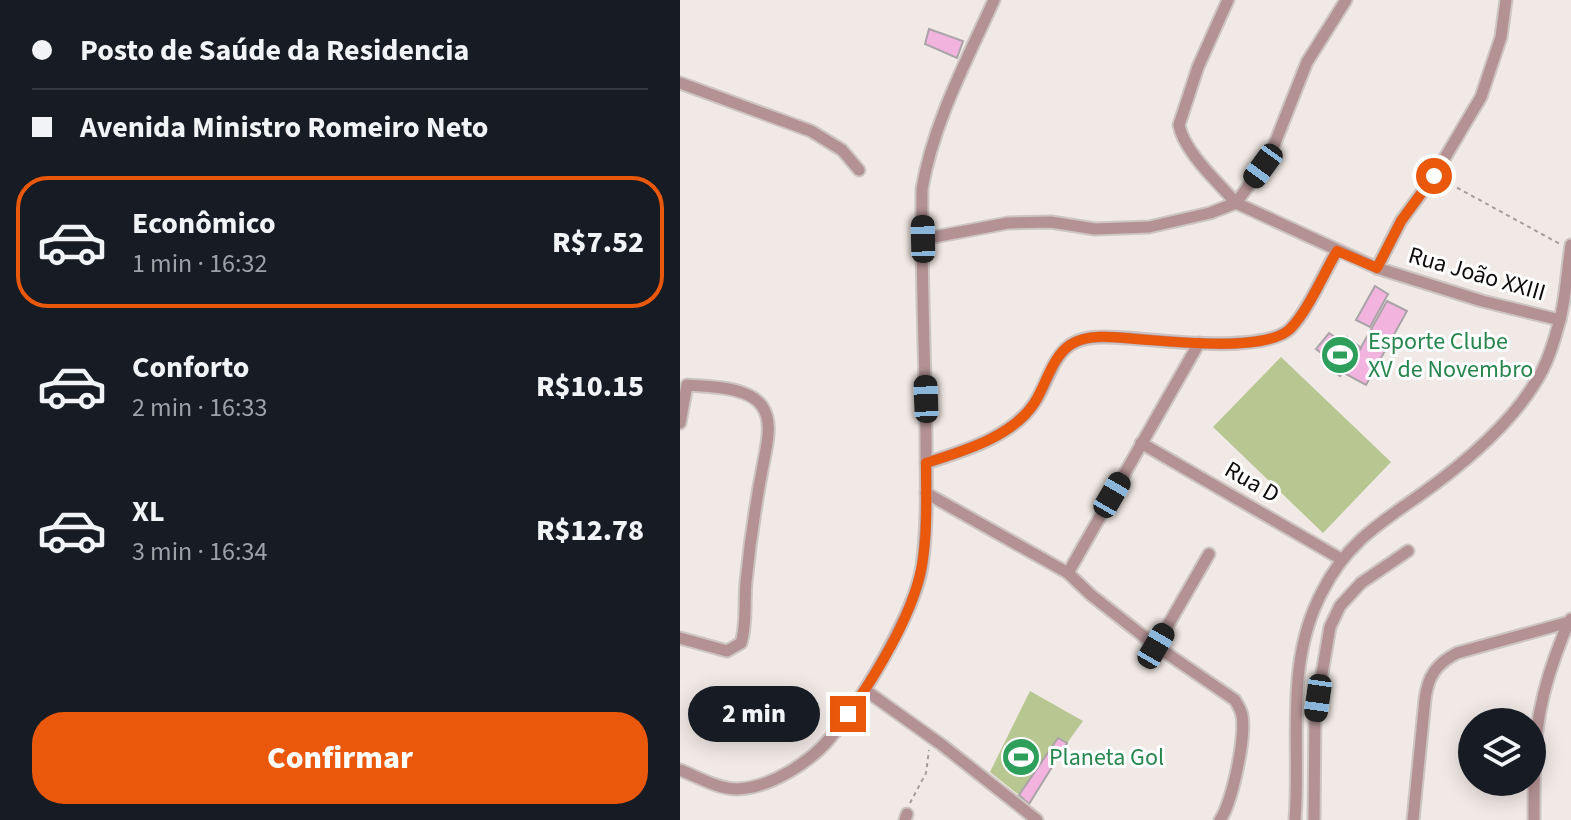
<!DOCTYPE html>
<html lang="pt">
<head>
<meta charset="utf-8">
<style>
	body { margin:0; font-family:"Source Sans 3",sans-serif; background:#20242c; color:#f1f3f6; height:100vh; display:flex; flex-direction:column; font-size:30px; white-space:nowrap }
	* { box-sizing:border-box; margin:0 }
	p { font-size:26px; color:#9ea1a6 }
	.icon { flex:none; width:44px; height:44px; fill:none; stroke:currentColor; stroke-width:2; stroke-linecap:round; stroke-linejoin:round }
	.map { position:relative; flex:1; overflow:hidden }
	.sheet { display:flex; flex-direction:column; background:#171b24; width:680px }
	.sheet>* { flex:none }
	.hud { display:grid; align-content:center; height:176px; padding:0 32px; background:#171b24 }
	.controls { position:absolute; left:778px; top:708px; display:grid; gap:16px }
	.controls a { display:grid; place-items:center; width:88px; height:88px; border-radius:50%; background:#171b24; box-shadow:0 4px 20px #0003; font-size:40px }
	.end { position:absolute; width:36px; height:36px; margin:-18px; border:10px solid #ea580c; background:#fff; box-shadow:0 0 0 4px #fff }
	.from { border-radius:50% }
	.bubble { position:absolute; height:56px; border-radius:28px; background:#171b24; box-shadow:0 4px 20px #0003; font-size:26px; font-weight:800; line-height:56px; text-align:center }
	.car { position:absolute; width:24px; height:48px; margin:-24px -12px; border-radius:10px; box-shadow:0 0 6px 2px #0007; background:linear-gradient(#222 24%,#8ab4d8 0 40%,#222 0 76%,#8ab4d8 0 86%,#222 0) }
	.hud b { display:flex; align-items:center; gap:28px; height:76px; font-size:30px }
	.hud b+b { border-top:2px solid #363941 }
	.hud i { width:20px; height:20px; background:#f1f3f6 }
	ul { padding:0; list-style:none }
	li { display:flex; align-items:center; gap:24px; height:132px; margin:0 16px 12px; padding:0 16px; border:4px solid transparent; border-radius:32px }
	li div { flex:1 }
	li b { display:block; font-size:30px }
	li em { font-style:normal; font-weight:800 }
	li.selected { border-color:#ea580c }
	li>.icon { width:72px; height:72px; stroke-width:1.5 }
	.action { display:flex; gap:16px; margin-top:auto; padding:16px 32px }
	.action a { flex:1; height:92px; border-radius:32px; background:#ea580c; color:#fff; font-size:32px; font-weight:800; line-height:92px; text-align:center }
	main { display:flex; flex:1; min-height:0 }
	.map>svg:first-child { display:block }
</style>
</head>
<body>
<main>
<section class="sheet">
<div class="hud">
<b><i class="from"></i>Posto de Saúde da Residencia</b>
<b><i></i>Avenida Ministro Romeiro Neto</b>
</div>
<ul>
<li class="selected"><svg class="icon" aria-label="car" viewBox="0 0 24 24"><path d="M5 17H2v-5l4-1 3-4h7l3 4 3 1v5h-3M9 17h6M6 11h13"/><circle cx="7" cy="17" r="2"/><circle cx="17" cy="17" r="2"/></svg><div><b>Econômico</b><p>1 min · 16:32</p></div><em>R$7.52</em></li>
<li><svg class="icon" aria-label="car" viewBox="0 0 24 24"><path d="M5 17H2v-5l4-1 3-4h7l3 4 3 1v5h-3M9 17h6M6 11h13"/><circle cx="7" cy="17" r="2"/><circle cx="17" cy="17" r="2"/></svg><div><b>Conforto</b><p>2 min · 16:33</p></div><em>R$10.15</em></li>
<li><svg class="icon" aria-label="car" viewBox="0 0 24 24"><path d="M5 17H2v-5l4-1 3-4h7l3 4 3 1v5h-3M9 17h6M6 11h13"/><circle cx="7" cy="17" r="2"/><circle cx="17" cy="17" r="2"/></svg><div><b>XL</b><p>3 min · 16:34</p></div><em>R$12.78</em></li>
</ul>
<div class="action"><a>Confirmar</a></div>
</section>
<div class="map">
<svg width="891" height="820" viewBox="0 0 891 820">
	<rect width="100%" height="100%" fill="#f1e9e5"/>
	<g fill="#b8c792">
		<path d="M 601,357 L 711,462 L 643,533 L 533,427 Z"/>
		<path d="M 350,691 L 403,721 L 387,743 L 377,739 L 339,795 L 310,772 Z"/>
	</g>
	<g fill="#f2b4df" stroke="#aaa3a8" stroke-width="2">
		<path d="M 249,29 L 283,41 L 277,58 L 245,44 Z"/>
		<path d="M 695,286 L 708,294 L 690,327 L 676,320 Z"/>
		<path d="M 707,301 L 727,311 L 686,385 L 666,374 Z"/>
		<path d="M 649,333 L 663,343 L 667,337 L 681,348 L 660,376 L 648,367 L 652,361 L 636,349 Z"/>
		<path d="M 378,738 L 387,743 L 349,804 L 339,795 Z"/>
	</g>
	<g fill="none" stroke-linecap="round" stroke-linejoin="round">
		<defs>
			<g id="minor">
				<path d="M 548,0 L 518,67 L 499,125 C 504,152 538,182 556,203 L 583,166 L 595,143 L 627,62 L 666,0"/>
				<path d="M 0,83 L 131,131 L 162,150 L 179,170"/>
				<path d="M 243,239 L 328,223 L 371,222 L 415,229 L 469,227 L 530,213 L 556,203 L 697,268 L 802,301 L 880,320"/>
				<path d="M 697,268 L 721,221 L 754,176 L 801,97 L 821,37 L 826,0"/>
				<path d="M 0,423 L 7,385 C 29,387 68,386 82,406 C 93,422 87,443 84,460 C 76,501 70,541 66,582 C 64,602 67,624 61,643 L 47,651 L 0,638"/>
				<path d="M 461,443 L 661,559"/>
				<path d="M 246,463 C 283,451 333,437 355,402 C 367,384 372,358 390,345 C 406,334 431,337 449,338 C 485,341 584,353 610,329 C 628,311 643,274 657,251"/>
				<path d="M 246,493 L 388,573 L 411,595 L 476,646 L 555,700 C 557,704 560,708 561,712 C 568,730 552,804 540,820"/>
				<path d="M 388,573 L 519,343"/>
				<path d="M 476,646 L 529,554"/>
				<path d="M 185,690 L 262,745 L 357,820"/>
				<path d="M 0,770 C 18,777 38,789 57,789 C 90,788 131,762 151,737 C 182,700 235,612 242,566 C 248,524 246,480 246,438 C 245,355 241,272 242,189 C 253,123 287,60 314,0"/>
				<path d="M 225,820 L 227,814"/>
				<path d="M 615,820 C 621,743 604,664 642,592 C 666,544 697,525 740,495 C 785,463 837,420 863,369 C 870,355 875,338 879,323 C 886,299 887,270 891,245"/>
				<path d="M 634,820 L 635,714 L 650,627 L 660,606 L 681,583 L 728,551"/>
				<path d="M 733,820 L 745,699 C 748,676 756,664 777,653 L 889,622"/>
				<path d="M 854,820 C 854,754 853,717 876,654 C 881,642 884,630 891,619"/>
			</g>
		</defs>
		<use href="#minor" stroke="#cdc5c2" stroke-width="15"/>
		<g stroke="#a49e9b" stroke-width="2" stroke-dasharray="4 4" stroke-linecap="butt">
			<path d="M 763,180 L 880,244"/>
			<path d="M 230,803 L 246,773 L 249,750"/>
		</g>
		<use href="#minor" stroke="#b49294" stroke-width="11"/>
	</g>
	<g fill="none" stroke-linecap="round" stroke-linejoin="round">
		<path stroke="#ea580c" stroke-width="10" d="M 168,714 C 196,675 231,618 241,570 C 248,536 246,498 246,463 C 283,451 333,437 355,402 C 366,384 372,357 390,345 C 408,333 435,337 455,339 C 490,341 585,353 610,329 C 628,311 644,273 657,251 L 697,268 L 721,221 L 754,176"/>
	</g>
	<defs>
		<symbol id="stadium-disc" viewBox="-11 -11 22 22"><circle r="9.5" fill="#2e9e5b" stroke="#fff"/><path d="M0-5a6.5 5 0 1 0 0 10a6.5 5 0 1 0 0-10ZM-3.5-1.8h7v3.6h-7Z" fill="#fff"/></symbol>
	</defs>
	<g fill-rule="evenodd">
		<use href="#stadium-disc" x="638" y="333" width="44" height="44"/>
		<use href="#stadium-disc" x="319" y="735" width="44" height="44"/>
	</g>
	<g text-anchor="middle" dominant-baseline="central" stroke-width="6" stroke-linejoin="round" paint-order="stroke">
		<g font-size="24" fill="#0e0b0a" stroke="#fff">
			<text transform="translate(797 274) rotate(16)">Rua João XXIII</text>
			<text transform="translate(572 482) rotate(30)">Rua D</text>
		</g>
		<g font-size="24" fill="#27864d" stroke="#fff" text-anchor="start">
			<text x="688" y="341">Esporte Clube<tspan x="688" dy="28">XV de Novembro</tspan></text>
			<text x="369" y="757">Planeta Gol</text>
		</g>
	</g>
</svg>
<div class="controls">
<a><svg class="icon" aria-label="layers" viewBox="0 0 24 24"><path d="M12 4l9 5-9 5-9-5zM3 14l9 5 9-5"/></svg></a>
</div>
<i class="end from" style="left:754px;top:176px"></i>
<i class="end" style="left:168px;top:714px"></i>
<div class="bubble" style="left:8px;top:686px;width:132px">2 min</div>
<i class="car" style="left:583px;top:166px;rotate:216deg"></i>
<i class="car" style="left:243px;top:239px;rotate:359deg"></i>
<i class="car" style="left:246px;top:399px;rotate:358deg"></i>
<i class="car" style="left:432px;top:495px;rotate:30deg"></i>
<i class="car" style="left:476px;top:646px;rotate:30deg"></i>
<i class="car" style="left:638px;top:698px;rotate:188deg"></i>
</div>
</main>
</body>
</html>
